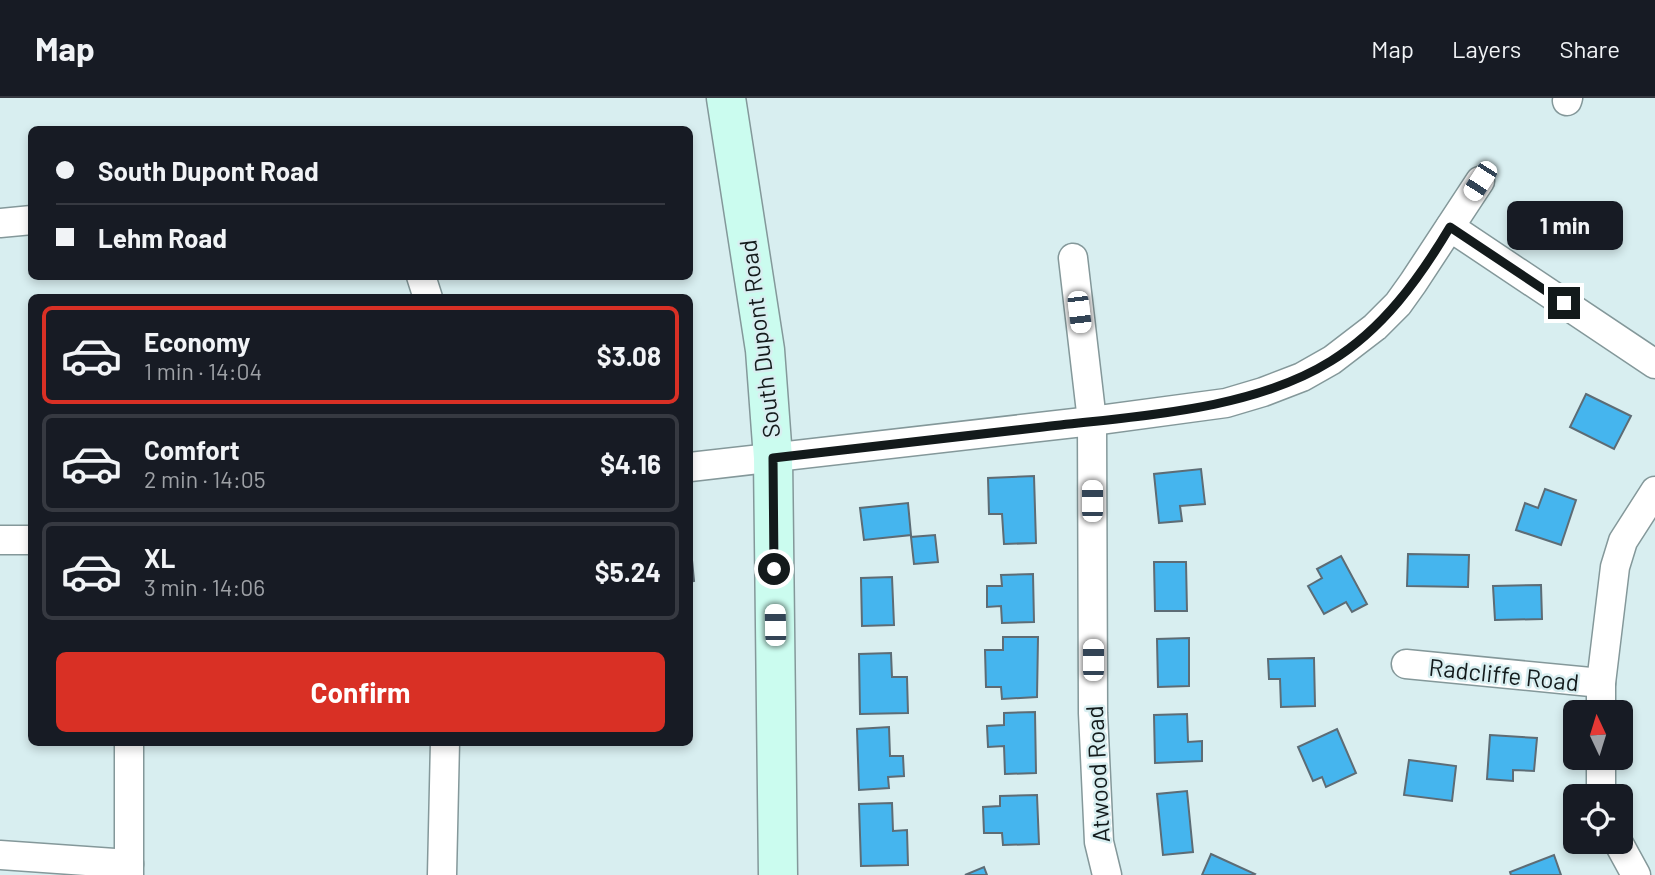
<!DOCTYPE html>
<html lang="en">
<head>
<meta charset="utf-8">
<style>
	body { margin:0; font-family:Barlow,sans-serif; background:#20242c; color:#f1f3f6; height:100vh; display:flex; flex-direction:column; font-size:26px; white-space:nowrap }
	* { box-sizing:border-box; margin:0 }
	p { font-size:23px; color:#9ea1a6 }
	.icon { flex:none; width:38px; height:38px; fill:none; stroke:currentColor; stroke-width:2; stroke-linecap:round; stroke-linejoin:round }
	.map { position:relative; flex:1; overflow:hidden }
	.side { position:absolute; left:28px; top:196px; width:665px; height:452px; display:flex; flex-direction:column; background:#171b24; border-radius:10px; box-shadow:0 4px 10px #0003 }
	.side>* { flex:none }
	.hud { position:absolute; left:28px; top:28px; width:665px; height:154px; border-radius:10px; box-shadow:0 4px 10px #0003; display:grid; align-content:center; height:154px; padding:0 28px; background:#171b24 }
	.needle { width:46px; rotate:356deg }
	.buttons { position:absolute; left:1563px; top:602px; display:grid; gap:14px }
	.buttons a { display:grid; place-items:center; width:70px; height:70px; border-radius:10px; background:#171b24; box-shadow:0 4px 10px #0003; font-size:35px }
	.end { position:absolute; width:32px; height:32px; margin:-16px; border:9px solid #131a1b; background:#fff; box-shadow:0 0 0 4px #fff }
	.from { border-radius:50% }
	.bubble { position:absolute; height:49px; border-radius:10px; background:#171b24; box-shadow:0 4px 10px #0003; font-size:23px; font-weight:700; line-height:49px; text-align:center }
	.car { position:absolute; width:21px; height:42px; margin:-21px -10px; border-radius:9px; box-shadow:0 0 5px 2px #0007; background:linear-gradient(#fff 24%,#345 0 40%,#fff 0 76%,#345 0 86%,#fff 0) }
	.hud b { display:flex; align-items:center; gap:24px; height:66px; font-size:26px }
	.hud b+b { border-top:2px solid #363941 }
	.hud i { width:18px; height:18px; background:#f1f3f6 }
	ul { padding:12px 0 0; list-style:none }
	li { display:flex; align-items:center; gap:21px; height:98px; margin:0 14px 10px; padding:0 14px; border:4px solid #363941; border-radius:10px }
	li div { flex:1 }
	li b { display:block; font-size:26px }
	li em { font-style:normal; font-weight:700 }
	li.current { border-color:#d93025 }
	li>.icon { width:63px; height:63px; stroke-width:1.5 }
	.primary-button { display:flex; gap:14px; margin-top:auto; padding:14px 28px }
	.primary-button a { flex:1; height:80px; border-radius:10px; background:#d93025; color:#fff; font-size:28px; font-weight:700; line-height:80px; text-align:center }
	header { display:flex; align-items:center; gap:42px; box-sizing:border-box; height:98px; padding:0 35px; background:#171b24; border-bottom:2px solid #363941 }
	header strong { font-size:33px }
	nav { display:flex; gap:38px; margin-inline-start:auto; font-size:24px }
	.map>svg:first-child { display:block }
</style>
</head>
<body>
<header>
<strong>Map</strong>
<nav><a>Map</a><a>Layers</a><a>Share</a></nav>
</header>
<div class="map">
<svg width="1655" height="777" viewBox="0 0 1655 777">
	<rect width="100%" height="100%" fill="#d8eef0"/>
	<g fill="#45b5ee" stroke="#5d6c75" stroke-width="2">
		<path d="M 1586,296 L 1631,318 L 1614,351 L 1570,329 Z"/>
		<path d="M 1201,371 L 1205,406 L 1180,408 L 1182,423 L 1159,425 L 1154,376 Z"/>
		<path d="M 1034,378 L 1036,445 L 1004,446 L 1002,416 L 989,416 L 988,380 Z"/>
		<path d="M 1545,391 L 1576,402 L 1561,447 L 1516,432 L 1525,405 L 1538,410 Z"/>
		<path d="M 908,405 L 911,437 L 864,442 L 860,410 Z"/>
		<path d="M 935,437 L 938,464 L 914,466 L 911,439 Z"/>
		<path d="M 690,441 L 694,483 L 690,484 Z"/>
		<path d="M 1408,456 L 1469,457 L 1468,489 L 1407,488 Z"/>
		<path d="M 1341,458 L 1367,506 L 1352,514 L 1346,504 L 1324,516 L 1308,488 L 1322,480 L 1317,471 Z"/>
		<path d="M 1154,464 L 1186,464 L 1187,513 L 1155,513 Z"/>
		<path d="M 1033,476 L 1034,524 L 1002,525 L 1001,508 L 987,509 L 987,488 L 1002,488 L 1001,477 Z"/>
		<path d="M 892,479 L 894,527 L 862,528 L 861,480 Z"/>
		<path d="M 1541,487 L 1542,521 L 1495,522 L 1493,488 Z"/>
		<path d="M 1003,539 L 1038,539 L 1037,599 L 1002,601 L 1001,589 L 986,589 L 985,552 L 1003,552 Z"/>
		<path d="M 1189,540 L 1189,588 L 1158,589 L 1157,541 Z"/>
		<path d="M 891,555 L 892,579 L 907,579 L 908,615 L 860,616 L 859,556 Z"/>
		<path d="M 1314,560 L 1315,608 L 1281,609 L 1280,581 L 1269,581 L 1268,561 Z"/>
		<path d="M 1035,614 L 1036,675 L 1005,676 L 1004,648 L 988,649 L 987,628 L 1004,627 L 1004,615 Z"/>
		<path d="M 1187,616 L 1188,644 L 1202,643 L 1202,663 L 1155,665 L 1154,617 Z"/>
		<path d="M 889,629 L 890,658 L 903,658 L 904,678 L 888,679 L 889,690 L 859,692 L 857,631 Z"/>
		<path d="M 1337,631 L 1356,675 L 1326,689 L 1322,679 L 1313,683 L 1298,649 Z"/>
		<path d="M 1490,637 L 1537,640 L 1534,673 L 1513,672 L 1513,683 L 1487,681 Z"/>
		<path d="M 1409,662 L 1456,668 L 1452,703 L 1404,697 Z"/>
		<path d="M 1187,693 L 1193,754 L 1163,757 L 1157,696 Z"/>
		<path d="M 1037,697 L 1039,746 L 1003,747 L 1002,735 L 984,735 L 983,709 L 1000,708 L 1000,698 Z"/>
		<path d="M 892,705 L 893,733 L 907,732 L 908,767 L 861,768 L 859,706 Z"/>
		<path d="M 1211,756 L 1255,776 L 1254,777 L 1202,777 Z"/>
		<path d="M 1554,757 L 1561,777 L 1511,777 L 1510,774 Z"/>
		<path d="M 984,769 L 987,777 L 965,777 Z"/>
	</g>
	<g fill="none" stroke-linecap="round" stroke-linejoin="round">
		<defs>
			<g id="street">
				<path d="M 1567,3 L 1568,0"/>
				<path d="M 0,125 L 32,122"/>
				<path d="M 1450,129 L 1655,266"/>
				<path d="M 1073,160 L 1092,323 L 1093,615 L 1099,744 L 1107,777"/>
				<path d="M 421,178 L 428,200"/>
				<path d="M 690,369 L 1092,323 L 1226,305 L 1263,294 L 1302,279 L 1332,262 L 1375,229 L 1398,206 L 1413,185 L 1480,83"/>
				<path d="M 0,442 L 32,442"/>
				<path d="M 1406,566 L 1601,585"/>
				<path d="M 1601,614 L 1601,585 L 1615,469 L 1623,443 L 1655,393"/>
				<path d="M 1601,660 L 1601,698"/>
				<path d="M 1618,744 L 1636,777"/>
				<path d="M 0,757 L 129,766"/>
				<path d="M 129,777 L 129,644"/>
				<path d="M 442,777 L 445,644"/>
			</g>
			<path id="secondary" d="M 726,0 L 765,252 L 773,360 L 778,777"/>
		</defs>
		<use href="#street" stroke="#84989a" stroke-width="31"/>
		<use href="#secondary" stroke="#84989a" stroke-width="41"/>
		<use href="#street" stroke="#fff" stroke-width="28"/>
		<use href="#secondary" stroke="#cbfcef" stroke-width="38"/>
	</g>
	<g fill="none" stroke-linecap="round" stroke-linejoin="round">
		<path stroke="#131a1b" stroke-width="9" d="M 774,471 L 773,360 C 863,349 953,339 1043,329 C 1135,318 1251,313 1331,263 C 1383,231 1419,181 1450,129 L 1564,205"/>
	</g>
	<g text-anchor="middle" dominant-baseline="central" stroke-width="5" stroke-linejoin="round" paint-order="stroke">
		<g font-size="24" fill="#131a1b" stroke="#d8eef0">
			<text transform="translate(759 241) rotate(-97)">South Dupont Road</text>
			<text transform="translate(1504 576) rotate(6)">Radcliffe Road</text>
			<text transform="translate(1097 676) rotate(-93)">Atwood Road</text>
		</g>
	</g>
</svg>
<div class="buttons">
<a><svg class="needle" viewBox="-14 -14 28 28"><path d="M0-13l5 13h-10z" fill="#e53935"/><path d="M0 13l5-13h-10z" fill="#9ea1a6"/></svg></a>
<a><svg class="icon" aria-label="locate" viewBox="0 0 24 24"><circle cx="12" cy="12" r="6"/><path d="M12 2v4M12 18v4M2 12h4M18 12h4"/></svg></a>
</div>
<i class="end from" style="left:774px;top:471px"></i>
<i class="end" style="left:1564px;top:205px"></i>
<div class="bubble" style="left:1507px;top:103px;width:116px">1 min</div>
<i class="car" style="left:1480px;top:83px;rotate:213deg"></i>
<i class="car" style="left:1079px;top:214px;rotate:173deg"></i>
<i class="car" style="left:1092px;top:403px;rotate:0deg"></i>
<i class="car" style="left:775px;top:527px;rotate:359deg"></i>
<i class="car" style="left:1093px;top:562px;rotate:0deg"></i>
<div class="hud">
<b><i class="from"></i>South Dupont Road</b>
<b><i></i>Lehm Road</b>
</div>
<section class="side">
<ul>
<li class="current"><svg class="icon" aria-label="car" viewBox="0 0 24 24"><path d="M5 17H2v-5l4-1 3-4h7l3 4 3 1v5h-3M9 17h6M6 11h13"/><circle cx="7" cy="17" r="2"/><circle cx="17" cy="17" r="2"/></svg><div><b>Economy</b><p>1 min · 14:04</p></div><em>$3.08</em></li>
<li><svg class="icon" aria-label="car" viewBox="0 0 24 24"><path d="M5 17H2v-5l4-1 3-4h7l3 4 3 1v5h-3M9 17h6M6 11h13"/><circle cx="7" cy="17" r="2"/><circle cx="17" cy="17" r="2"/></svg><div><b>Comfort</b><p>2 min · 14:05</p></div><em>$4.16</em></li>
<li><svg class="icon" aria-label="car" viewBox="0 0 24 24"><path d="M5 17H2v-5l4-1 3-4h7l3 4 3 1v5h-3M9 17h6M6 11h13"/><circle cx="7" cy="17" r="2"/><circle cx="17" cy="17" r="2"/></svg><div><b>XL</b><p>3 min · 14:06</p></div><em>$5.24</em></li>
</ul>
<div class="primary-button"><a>Confirm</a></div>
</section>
</div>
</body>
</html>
